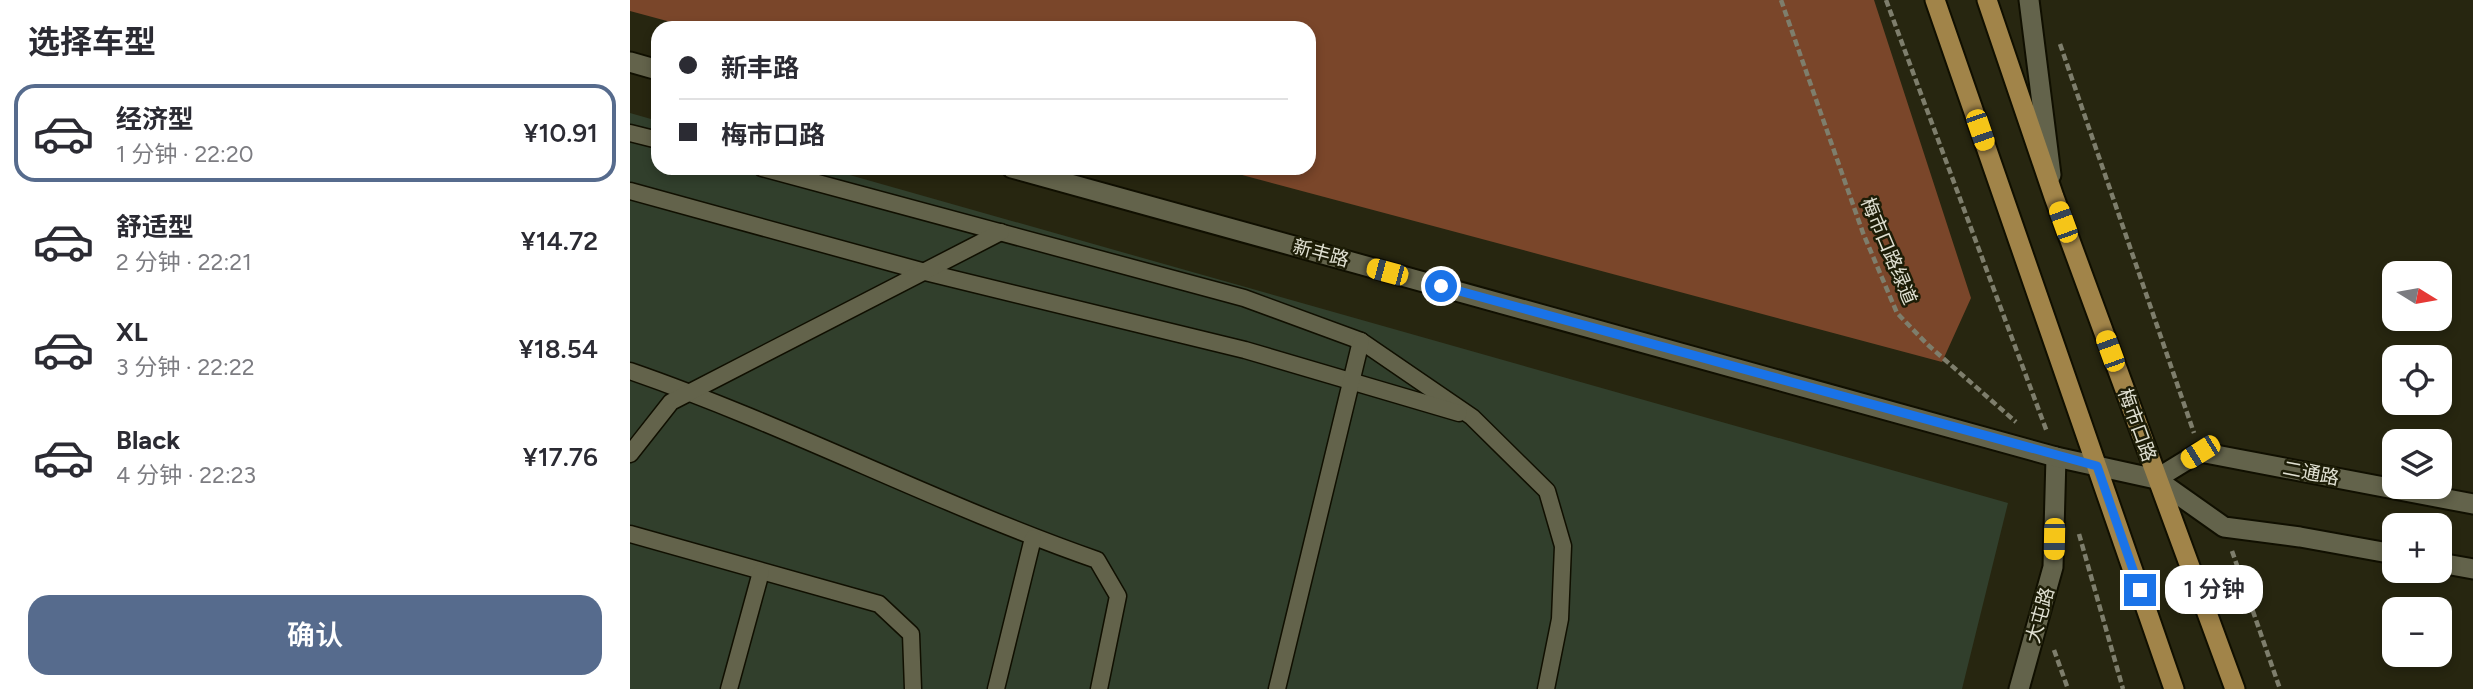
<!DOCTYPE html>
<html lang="zh">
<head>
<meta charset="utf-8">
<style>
	body { margin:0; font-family:Figtree,"Noto Sans SC",sans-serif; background:#f7f7f7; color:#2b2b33; height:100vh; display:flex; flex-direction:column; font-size:26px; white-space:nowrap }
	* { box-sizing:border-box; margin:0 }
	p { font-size:23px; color:#7c7c81 }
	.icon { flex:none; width:38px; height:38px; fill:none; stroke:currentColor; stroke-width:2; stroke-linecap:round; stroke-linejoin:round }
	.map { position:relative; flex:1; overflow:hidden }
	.drawer { display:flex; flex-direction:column; background:#fff; width:630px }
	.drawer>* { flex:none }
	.banner { position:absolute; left:21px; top:21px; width:665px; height:154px; border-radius:21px; box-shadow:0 4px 10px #0003; display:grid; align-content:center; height:154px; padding:0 28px; background:#fff }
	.needle { width:46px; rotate:101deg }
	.tools { position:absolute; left:1752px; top:261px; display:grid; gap:14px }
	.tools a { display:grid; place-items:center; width:70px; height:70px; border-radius:14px; background:#fff; box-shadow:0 4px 10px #0003; font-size:35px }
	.end { position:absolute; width:32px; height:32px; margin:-16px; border:9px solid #1a73e8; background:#fff; box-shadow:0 0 0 4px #fff }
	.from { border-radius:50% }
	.bubble { position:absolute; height:49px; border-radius:21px; background:#fff; box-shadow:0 4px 10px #0003; font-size:23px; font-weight:600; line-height:49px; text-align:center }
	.car { position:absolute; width:21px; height:42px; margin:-21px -10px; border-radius:9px; box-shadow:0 0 5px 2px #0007; background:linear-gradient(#f5c518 24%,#345 0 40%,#f5c518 0 76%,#345 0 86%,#f5c518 0) }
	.banner b { display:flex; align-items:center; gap:24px; height:66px; font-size:26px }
	.banner b+b { border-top:2px solid #e1e1e2 }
	.banner i { width:18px; height:18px; background:#2b2b33 }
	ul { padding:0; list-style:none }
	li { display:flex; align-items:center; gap:21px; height:98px; margin:0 14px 10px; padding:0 14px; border:4px solid transparent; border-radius:21px }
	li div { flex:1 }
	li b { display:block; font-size:26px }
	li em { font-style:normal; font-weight:600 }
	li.selected { border-color:#566b8d }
	li>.icon { width:63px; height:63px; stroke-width:1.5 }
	h2 { padding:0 28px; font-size:32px; line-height:84px }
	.button { display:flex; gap:14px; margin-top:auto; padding:14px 28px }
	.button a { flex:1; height:80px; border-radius:21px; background:#566b8d; color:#fff; font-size:28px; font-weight:600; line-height:80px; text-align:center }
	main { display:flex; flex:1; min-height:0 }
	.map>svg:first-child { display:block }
</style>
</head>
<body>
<main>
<section class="drawer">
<h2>选择车型</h2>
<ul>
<li class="selected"><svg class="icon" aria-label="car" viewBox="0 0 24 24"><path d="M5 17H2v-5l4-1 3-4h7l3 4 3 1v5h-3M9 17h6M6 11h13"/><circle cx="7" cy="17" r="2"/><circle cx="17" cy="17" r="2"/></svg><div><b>经济型</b><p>1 分钟 · 22:20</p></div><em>¥10.91</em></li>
<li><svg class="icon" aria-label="car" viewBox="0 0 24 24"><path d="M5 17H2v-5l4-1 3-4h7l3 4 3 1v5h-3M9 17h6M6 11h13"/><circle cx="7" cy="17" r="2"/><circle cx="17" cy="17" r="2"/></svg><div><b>舒适型</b><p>2 分钟 · 22:21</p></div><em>¥14.72</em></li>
<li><svg class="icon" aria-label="car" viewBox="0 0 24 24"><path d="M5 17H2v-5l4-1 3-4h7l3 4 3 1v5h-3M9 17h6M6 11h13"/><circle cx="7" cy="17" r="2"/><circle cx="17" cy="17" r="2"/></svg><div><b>XL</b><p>3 分钟 · 22:22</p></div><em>¥18.54</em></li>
<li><svg class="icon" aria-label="car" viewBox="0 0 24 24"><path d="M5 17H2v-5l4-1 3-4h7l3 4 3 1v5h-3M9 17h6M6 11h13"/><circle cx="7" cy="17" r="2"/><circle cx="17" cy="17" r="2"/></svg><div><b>Black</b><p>4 分钟 · 22:23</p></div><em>¥17.76</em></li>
</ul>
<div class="button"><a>确认</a></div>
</section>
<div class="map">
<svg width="1843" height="689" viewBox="0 0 1843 689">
	<rect width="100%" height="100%" fill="#272610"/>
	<path fill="#7a462a" d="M 0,0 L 1244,0 L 1341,298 L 1312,362 L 586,168 L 679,168 L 679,28 L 63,28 L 0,11 Z"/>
	<path fill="#313f2c" d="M 0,113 L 28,121 L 28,168 L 195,168 L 1378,503 L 1332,689 L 0,689 Z"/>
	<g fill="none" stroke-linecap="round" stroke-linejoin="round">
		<defs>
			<g id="service">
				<path d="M 0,133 L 28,140"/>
				<path d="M 132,168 L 614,298 L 731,341 L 842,417 L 917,491 L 933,546 L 930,619 L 916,689"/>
				<path d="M 0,191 L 295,272 L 615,350 L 829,413"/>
				<path d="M 0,371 C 159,426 309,505 467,560 L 488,596 L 469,689"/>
				<path d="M 0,454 L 41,402 L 371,232"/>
				<path d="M 0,534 L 249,604 L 281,634 L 283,689"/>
				<path d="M 99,689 L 131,572"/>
				<path d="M 366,689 L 403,538"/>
				<path d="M 647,689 L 731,341"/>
			</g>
			<g id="minor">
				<path d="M 1764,554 L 1670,537 L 1594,527 L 1526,479 L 1570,452 L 1843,504"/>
				<path d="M 1810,563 L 1843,569"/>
				<path d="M 1389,689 L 1423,567 L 1426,457"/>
			</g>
			<g id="tertiary">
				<path d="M 1399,0 L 1421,175"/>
				<path d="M 0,62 L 28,70"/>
				<path d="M 382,168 L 1426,457 L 1526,479"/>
			</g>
			<g id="primary">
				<path d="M 1305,0 L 1544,689"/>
				<path d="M 1357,0 L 1424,197 L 1605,689"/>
			</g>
		</defs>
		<use href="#service" stroke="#100f00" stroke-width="19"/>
		<use href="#minor" stroke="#100f00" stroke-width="23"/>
		<use href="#tertiary" stroke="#100f00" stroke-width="23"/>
		<use href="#primary" stroke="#100f00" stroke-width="23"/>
		<g stroke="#7e7e6c" stroke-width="4.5" stroke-dasharray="7 3.5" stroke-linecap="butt">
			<path d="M 1151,0 L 1233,233 L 1267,313 L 1298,345 L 1386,422"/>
			<path d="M 1256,0 L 1417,432"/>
			<path d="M 1430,44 L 1564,433"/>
			<path d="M 1449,534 L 1493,689"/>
			<path d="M 1602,551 L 1650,689"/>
			<path d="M 1424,650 L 1438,689"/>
		</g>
		<use href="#service" stroke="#63634b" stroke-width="16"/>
		<use href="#minor" stroke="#63634b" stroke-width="19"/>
		<use href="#tertiary" stroke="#63634b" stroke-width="19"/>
		<use href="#primary" stroke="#a18449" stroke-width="19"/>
	</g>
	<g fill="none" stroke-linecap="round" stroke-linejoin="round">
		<path stroke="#1a73e8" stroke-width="9" d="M 811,286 L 1467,466 L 1510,590"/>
	</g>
	<g text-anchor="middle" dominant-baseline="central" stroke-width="5" stroke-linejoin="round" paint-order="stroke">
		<g font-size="19" fill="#e0e0d2" stroke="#1d1d07">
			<text transform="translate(1259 251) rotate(67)">梅市口路绿道</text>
			<text transform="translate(691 253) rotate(15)">新丰路</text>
			<text transform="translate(1507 425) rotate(70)">梅市口路</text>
			<text transform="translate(1681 473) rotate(11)">二通路</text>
			<text transform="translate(1410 615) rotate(-74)">大屯路</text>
		</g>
	</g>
</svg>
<div class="tools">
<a><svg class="needle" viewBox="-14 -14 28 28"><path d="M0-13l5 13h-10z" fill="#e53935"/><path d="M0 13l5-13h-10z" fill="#7c7c81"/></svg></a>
<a><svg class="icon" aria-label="locate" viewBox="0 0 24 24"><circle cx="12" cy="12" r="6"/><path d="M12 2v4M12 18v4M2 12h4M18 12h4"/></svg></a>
<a><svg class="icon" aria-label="layers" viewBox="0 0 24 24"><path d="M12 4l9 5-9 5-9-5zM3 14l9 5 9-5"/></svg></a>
<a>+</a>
<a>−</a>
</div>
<i class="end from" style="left:811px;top:286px"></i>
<i class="end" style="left:1510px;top:590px"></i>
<div class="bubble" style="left:1535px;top:565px;width:98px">1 分钟</div>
<i class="car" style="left:1350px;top:130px;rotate:161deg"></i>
<i class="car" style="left:1433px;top:222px;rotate:340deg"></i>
<i class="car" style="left:757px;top:272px;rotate:285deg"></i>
<i class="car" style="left:1480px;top:351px;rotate:340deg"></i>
<i class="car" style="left:1570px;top:452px;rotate:238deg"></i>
<i class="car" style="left:1424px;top:539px;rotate:181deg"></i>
<div class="banner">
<b><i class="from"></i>新丰路</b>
<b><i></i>梅市口路</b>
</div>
</div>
</main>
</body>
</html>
